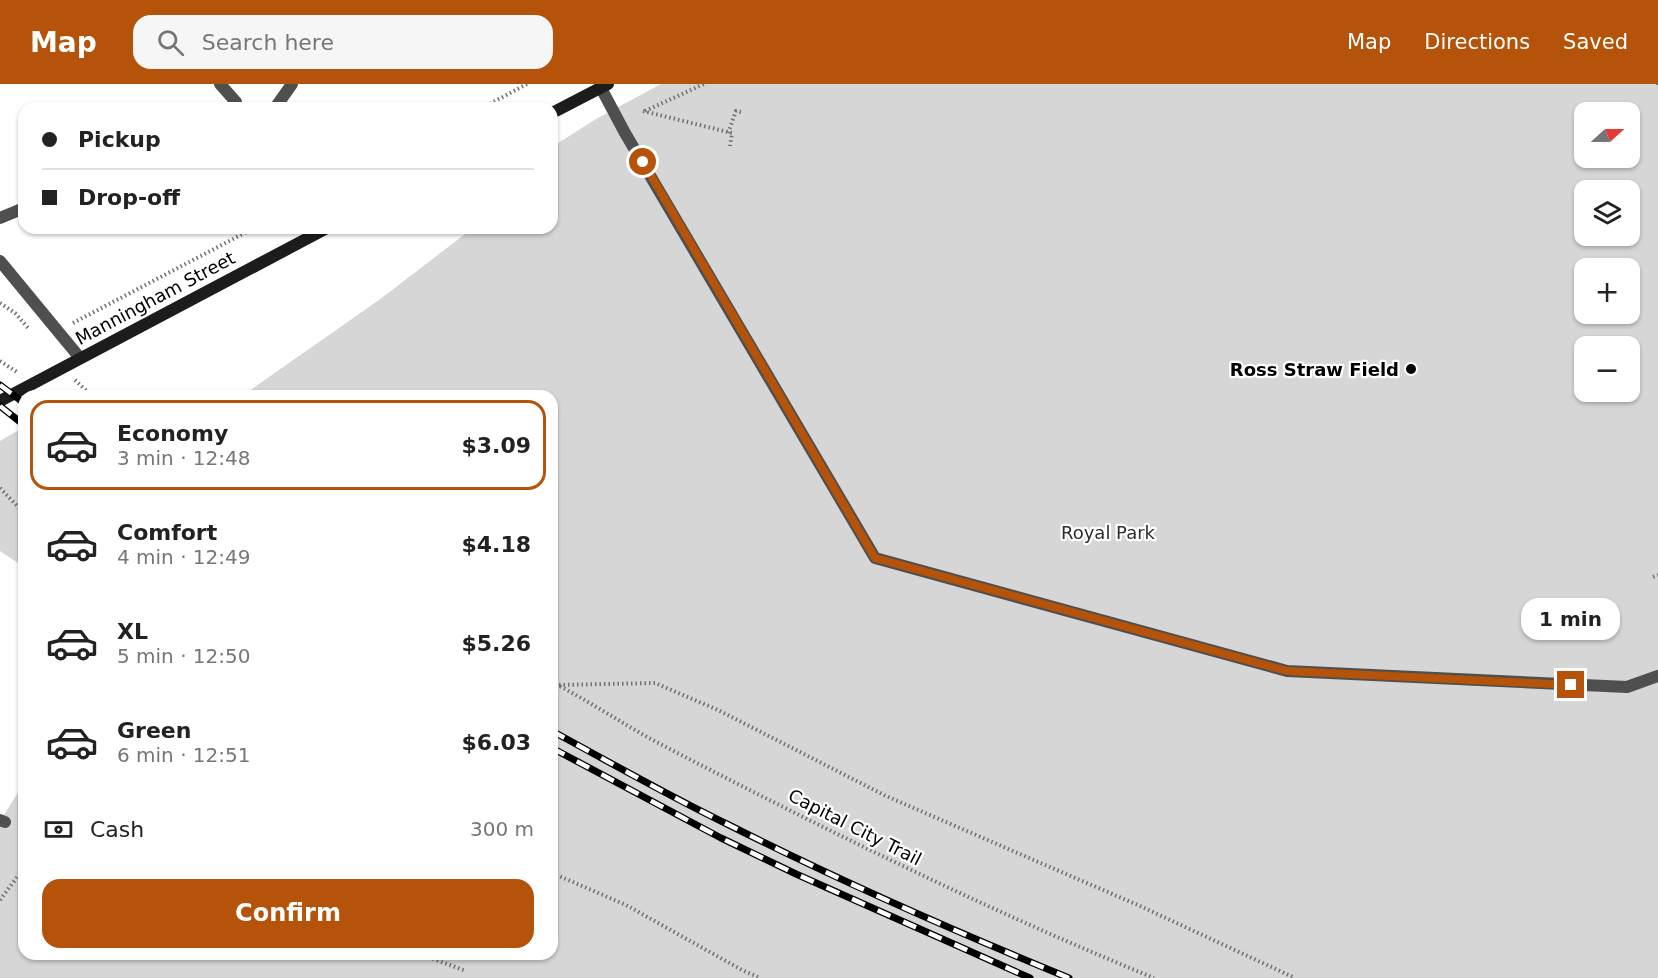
<!DOCTYPE html>
<html lang="en">
<head>
<meta charset="utf-8">
<style>
	body { margin:0; font-family:"DejaVu Sans",sans-serif; background:#f6f6f6; color:#222; height:100vh; display:flex; flex-direction:column; font-size:22px; white-space:nowrap }
	* { box-sizing:border-box; margin:0 }
	p { font-size:20px; color:#767676 }
	.icon { flex:none; width:33px; height:33px; fill:none; stroke:currentColor; stroke-width:2; stroke-linecap:round; stroke-linejoin:round }
	.map { position:relative; flex:1; overflow:hidden }
	.side { position:absolute; left:18px; top:306px; width:540px; height:570px; display:flex; flex-direction:column; background:#fff; border-radius:18px; box-shadow:0 2px 4px #0004 }
	.side>* { flex:none }
	.banner { position:absolute; left:18px; top:18px; width:540px; height:132px; border-radius:18px; box-shadow:0 2px 4px #0004; display:grid; align-content:center; height:132px; padding:0 24px; background:#fff }
	.needle { width:39px; rotate:69deg }
	.controls { position:absolute; left:1574px; top:18px; display:grid; gap:12px }
	.controls a { display:grid; place-items:center; width:66px; height:66px; border-radius:12px; background:#fff; box-shadow:0 2px 4px #0004; font-size:30px }
	.end { position:absolute; width:27px; height:27px; margin:-14px; border:8px solid #b45309; background:#fff; box-shadow:0 0 0 3px #fff }
	.from { border-radius:50% }
	.bubble { position:absolute; height:42px; border-radius:18px; background:#fff; box-shadow:0 2px 4px #0004; font-size:20px; font-weight:700; line-height:42px; text-align:center }
	.banner b { display:flex; align-items:center; gap:21px; height:57px; font-size:22px }
	.banner b+b { border-top:2px solid #e0e0e0 }
	.banner i { width:15px; height:15px; background:#222 }
	ul { padding:10px 0 0; list-style:none }
	li { display:flex; align-items:center; gap:18px; height:90px; margin:0 12px 9px; padding:0 12px; border:3px solid transparent; border-radius:18px }
	li div { flex:1 }
	li b { display:block; font-size:22px }
	li em { font-style:normal; font-weight:700 }
	li.selected { border-color:#b45309 }
	li>.icon { width:54px; height:54px; stroke-width:1.5 }
	.pay { display:flex; align-items:center; gap:15px; height:66px; padding:0 24px; font-size:22px }
	.pay p { margin-inline-start:auto }
	.primary-button { display:flex; gap:12px; margin-top:auto; padding:12px 24px }
	.primary-button a { flex:1; height:69px; border-radius:18px; background:#b45309; color:#fff; font-size:24px; font-weight:700; line-height:69px; text-align:center }
	header { display:flex; align-items:center; gap:36px; box-sizing:border-box; height:84px; padding:0 30px; background:#b45309; color:#fff }
	header strong { font-size:28px }
	nav { display:flex; gap:33px; margin-inline-start:auto; font-size:21px }
	.search { width:420px; height:54px; background:#f6f6f6; display:flex; align-items:center; gap:15px; box-sizing:border-box; padding:0 21px; border-radius:18px; color:#767676; font-size:22px }
	.map>svg:first-child { display:block }
</style>
</head>
<body>
<header>
<strong>Map</strong>
<div class="search"><svg class="icon" aria-label="search" viewBox="0 0 24 24"><circle cx="10" cy="10" r="6"/><path d="M15 15l6 6"/></svg>Search here</div>
<nav><a>Map</a><a>Directions</a><a>Saved</a></nav>
</header>
<div class="map">
<svg width="1658" height="894" viewBox="0 0 1658 894">
	<rect width="100%" height="100%" fill="#fff"/>
	<g fill="#d6d6d6" fill-rule="evenodd">
		<path d="M 661,0 L 1658,0 L 1658,894 L 0,894 L 0,737 L 24,699 L 24,870 L 552,870 L 552,312 L 242,312 L 379,216 L 473,144 L 552,144 L 552,63 L 596,35 ZM 1584,28 L 1629,28 L 1629,74 L 1584,74 ZM 1584,106 L 1629,106 L 1629,152 L 1584,152 ZM 1584,184 L 1629,184 L 1629,230 L 1584,230 ZM 1584,262 L 1629,262 L 1629,308 L 1584,308 Z"/>
		<path d="M 24,343 L 24,483 L 0,467 L 0,357 Z"/>
	</g>
	<g fill="none" stroke-linecap="round" stroke-linejoin="round">
		<g stroke="#717171" stroke-width="4" stroke-dasharray="1.5 3" stroke-linecap="butt">
			<path d="M 1658,0 L 1658,1"/>
			<path d="M 482,24 L 527,0"/>
			<path d="M 643,27 L 732,49 L 730,62"/>
			<path d="M 645,27 L 704,0"/>
			<path d="M 728,49 L 736,27 L 741,28"/>
			<path d="M 0,219 L 15,229 L 28,244"/>
			<path d="M 73,239 L 254,144"/>
			<path d="M 0,277 L 17,288"/>
			<path d="M 75,296 L 92,312"/>
			<path d="M 0,404 L 24,429"/>
			<path d="M 1653,493 L 1658,491"/>
			<path d="M 552,598 C 591,618 627,643 666,663 C 826,746 987,826 1154,894"/>
			<path d="M 559,601 L 655,599 L 718,626 L 886,712 L 1140,822 L 1295,894"/>
			<path d="M 552,789 L 626,821 L 742,886 L 760,894"/>
			<path d="M 0,816 L 24,784"/>
			<path d="M 420,870 L 466,887"/>
		</g>
		<g stroke="#4f4f4f" stroke-width="12">
			<path d="M 220,0 L 236,18"/>
			<path d="M 601,4 L 625,49 L 875,474 L 1287,587 L 1627,603 L 1658,592"/>
			<path d="M 275,24 L 292,0"/>
			<path d="M 0,134 L 24,124"/>
		</g>
		<g stroke="#4f4f4f" stroke-width="12">
			<path d="M 0,177 L 80,274"/>
			<path d="M 0,736 L 5,738"/>
		</g>
		<g stroke="#1c1c1c" stroke-width="12">
			<path d="M 552,29 L 608,0"/>
			<path d="M 0,317 L 327,144"/>
		</g>
		<defs>
			<g id="rail">
				<path d="M 0,301 L 24,319"/>
				<path d="M 0,322 L 24,341"/>
				<path d="M 552,647 C 611,679 669,712 729,741 C 840,797 954,847 1069,894"/>
				<path d="M 552,664 L 721,754 L 796,790 L 1030,894"/>
			</g>
		</defs>
		<use href="#rail" stroke="#000" stroke-width="7"/>
		<use href="#rail" stroke="#fff" stroke-width="4.5" stroke-dasharray="14" stroke-linecap="butt"/>
	</g>
	<g fill="none" stroke-linecap="round" stroke-linejoin="round">
		<path stroke="#b45309" stroke-width="8" d="M 643,78 L 875,474 L 1287,587 L 1571,601"/>
	</g>
	<circle fill="#000" stroke="#fff" stroke-width="2" cx="1411" cy="285" r="6"/>
	<g text-anchor="middle" dominant-baseline="central" stroke-width="4.5" stroke-linejoin="round" paint-order="stroke">
		<g font-size="18" fill="#000" stroke="#fff">
			<text transform="translate(155 214) rotate(-28)">Manningham Street</text>
			<text transform="translate(855 743) rotate(27)">Capital City Trail</text>
		</g>
		<g font-size="18" font-weight="bold" fill="#000" stroke="#fff" text-anchor="end">
			<text x="1399" y="285">Ross Straw Field</text>
		</g>
		<g font-size="18" fill="#2d2d2d" stroke="#fff">
			<text x="1108" y="448">Royal Park</text>
		</g>
	</g>
</svg>
<div class="controls">
<a><svg class="needle" viewBox="-14 -14 28 28"><path d="M0-13l5 13h-10z" fill="#e53935"/><path d="M0 13l5-13h-10z" fill="#767676"/></svg></a>
<a><svg class="icon" aria-label="layers" viewBox="0 0 24 24"><path d="M12 4l9 5-9 5-9-5zM3 14l9 5 9-5"/></svg></a>
<a>+</a>
<a>−</a>
</div>
<i class="end from" style="left:643px;top:78px"></i>
<i class="end" style="left:1571px;top:601px"></i>
<div class="bubble" style="left:1521px;top:514px;width:99px">1 min</div>
<div class="banner">
<b><i class="from"></i>Pickup</b>
<b><i></i>Drop-off</b>
</div>
<section class="side">
<ul>
<li class="selected"><svg class="icon" aria-label="car" viewBox="0 0 24 24"><path d="M5 17H2v-5l4-1 3-4h7l3 4 3 1v5h-3M9 17h6M6 11h13"/><circle cx="7" cy="17" r="2"/><circle cx="17" cy="17" r="2"/></svg><div><b>Economy</b><p>3 min · 12:48</p></div><em>$3.09</em></li>
<li><svg class="icon" aria-label="car" viewBox="0 0 24 24"><path d="M5 17H2v-5l4-1 3-4h7l3 4 3 1v5h-3M9 17h6M6 11h13"/><circle cx="7" cy="17" r="2"/><circle cx="17" cy="17" r="2"/></svg><div><b>Comfort</b><p>4 min · 12:49</p></div><em>$4.18</em></li>
<li><svg class="icon" aria-label="car" viewBox="0 0 24 24"><path d="M5 17H2v-5l4-1 3-4h7l3 4 3 1v5h-3M9 17h6M6 11h13"/><circle cx="7" cy="17" r="2"/><circle cx="17" cy="17" r="2"/></svg><div><b>XL</b><p>5 min · 12:50</p></div><em>$5.26</em></li>
<li><svg class="icon" aria-label="car" viewBox="0 0 24 24"><path d="M5 17H2v-5l4-1 3-4h7l3 4 3 1v5h-3M9 17h6M6 11h13"/><circle cx="7" cy="17" r="2"/><circle cx="17" cy="17" r="2"/></svg><div><b>Green</b><p>6 min · 12:51</p></div><em>$6.03</em></li>
</ul>
<div class="pay"><svg class="icon" aria-label="cash" viewBox="0 0 24 24"><path d="M3 7h18v10H3z"/><circle cx="12" cy="12" r="2"/></svg>Cash<p>300 m</p></div>
<div class="primary-button"><a>Confirm</a></div>
</section>
</div>
</body>
</html>
